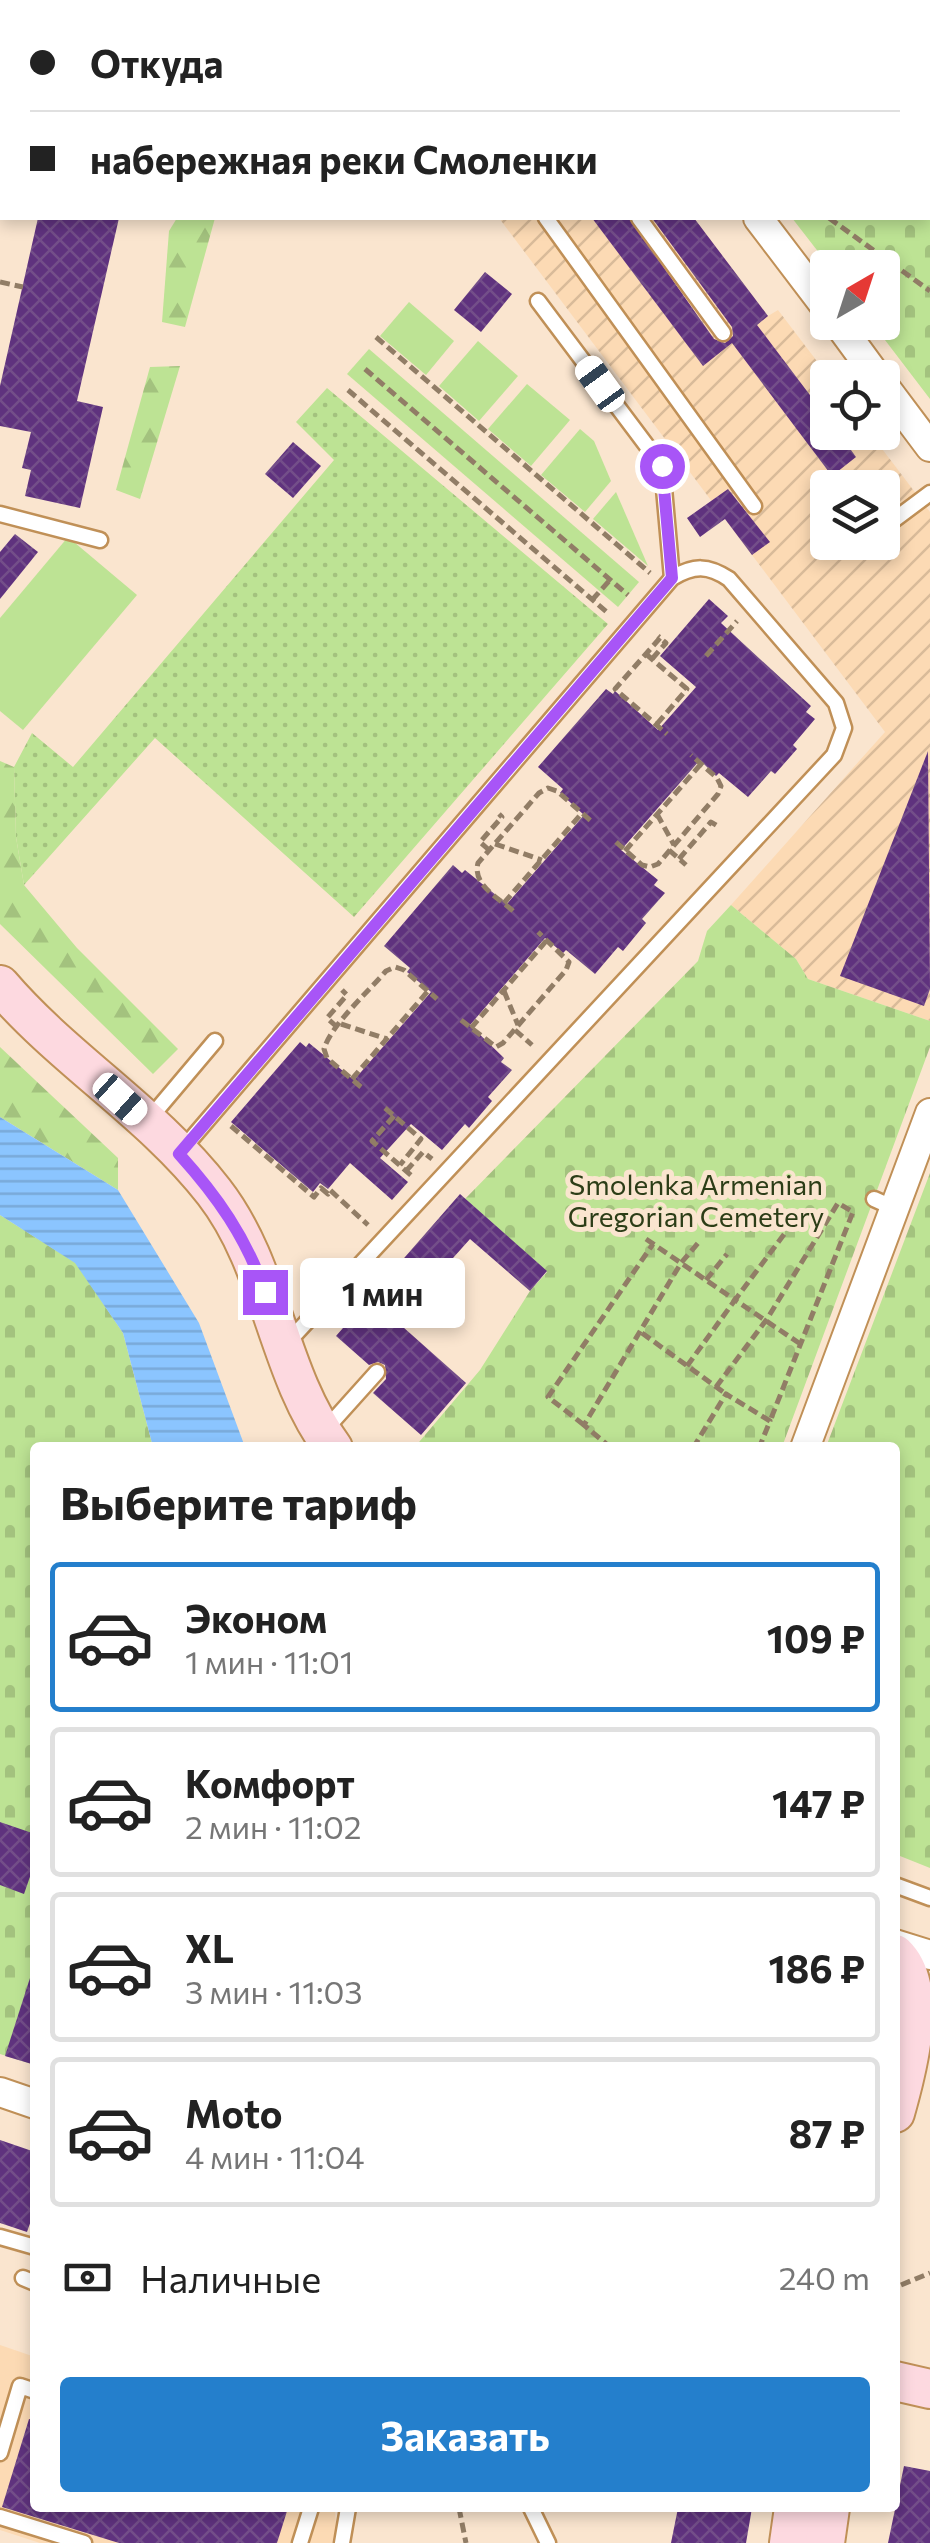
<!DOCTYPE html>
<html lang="ru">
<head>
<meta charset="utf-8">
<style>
	body { margin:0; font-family:Commissioner,sans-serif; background:#f2f2f2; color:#222; height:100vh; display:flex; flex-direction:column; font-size:38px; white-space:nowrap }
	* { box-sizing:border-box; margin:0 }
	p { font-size:32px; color:#767676 }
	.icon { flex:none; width:55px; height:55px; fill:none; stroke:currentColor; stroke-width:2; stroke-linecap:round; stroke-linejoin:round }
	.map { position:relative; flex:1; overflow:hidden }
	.sheet { position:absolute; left:30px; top:1442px; width:870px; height:1070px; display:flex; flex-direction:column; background:#fff; border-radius:10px; box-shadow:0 5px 15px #0003 }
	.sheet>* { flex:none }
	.top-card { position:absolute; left:0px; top:0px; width:930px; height:220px; box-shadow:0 5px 15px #0003; display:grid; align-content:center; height:220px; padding:0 30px; background:#fff }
	.needle { width:65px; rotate:39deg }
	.controls { position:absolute; left:810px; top:250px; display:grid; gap:20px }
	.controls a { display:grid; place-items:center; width:90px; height:90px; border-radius:10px; background:#fff; box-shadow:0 5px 15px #0003; font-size:50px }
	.end { position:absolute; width:45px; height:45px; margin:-22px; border:12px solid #a855f7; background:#fff; box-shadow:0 0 0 5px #fff }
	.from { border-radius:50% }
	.bubble { position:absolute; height:70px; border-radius:10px; background:#fff; box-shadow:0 5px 15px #0003; font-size:32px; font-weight:700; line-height:70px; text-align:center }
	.car { position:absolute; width:30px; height:60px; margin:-30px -15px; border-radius:12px; box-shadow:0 0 8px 2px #0007; background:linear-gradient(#fff 24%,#345 0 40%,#fff 0 76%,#345 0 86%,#fff 0) }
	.top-card b { display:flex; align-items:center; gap:35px; height:95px; font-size:38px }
	.top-card b+b { border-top:2px solid #e0e0e0 }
	.top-card i { width:25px; height:25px; background:#222 }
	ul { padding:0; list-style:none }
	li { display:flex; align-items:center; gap:30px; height:150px; margin:0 20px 15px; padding:0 10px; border:5px solid #e0e0e0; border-radius:10px }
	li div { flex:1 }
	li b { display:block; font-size:38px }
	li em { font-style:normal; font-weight:700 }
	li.active { border-color:#247fcc }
	li>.icon { width:90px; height:90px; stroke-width:1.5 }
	h2 { padding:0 30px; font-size:45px; line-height:120px }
	.pay { display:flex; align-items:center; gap:25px; height:110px; padding:0 30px; font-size:38px }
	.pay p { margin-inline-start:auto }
	.primary-button { display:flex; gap:20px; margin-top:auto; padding:20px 30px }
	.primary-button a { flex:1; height:115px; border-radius:10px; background:#247fcc; color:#fff; font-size:40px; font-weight:700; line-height:115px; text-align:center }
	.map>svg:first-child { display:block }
</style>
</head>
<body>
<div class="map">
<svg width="930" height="2543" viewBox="0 0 930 2543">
	<defs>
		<pattern id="industrial-furrows" width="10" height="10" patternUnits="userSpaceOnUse" patternTransform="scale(2.5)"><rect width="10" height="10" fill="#fcdab4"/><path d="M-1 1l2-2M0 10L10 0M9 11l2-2" fill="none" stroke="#d9bb99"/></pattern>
		<pattern id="grass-dots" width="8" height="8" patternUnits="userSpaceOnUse" patternTransform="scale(2.5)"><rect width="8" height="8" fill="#bde394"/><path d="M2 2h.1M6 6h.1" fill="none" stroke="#a3c27e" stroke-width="1.8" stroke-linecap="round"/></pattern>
		<pattern id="forest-firs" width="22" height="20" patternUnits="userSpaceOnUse" patternTransform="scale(2.5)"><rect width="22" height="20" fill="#bde394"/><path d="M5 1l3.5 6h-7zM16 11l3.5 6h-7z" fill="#a3c27e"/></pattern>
		<pattern id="cemetery-stones" width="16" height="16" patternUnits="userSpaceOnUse" patternTransform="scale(2.5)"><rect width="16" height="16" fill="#bde394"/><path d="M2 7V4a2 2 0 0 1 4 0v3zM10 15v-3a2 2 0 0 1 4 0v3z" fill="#a3c27e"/></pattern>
		<pattern id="water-rules" width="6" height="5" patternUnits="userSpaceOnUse" patternTransform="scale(2.5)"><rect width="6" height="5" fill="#8bc5ff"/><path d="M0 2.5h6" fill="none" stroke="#79a9d9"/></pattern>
		<pattern id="building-cross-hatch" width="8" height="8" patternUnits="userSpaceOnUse" patternTransform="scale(2.5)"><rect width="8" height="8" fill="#5f327e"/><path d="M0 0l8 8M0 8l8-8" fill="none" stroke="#734e89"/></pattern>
	</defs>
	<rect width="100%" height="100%" fill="#fae5cf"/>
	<path fill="#fcdab4" d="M 0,2345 L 35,2357 L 35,2508 L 335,2508 L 336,2527 L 332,2543 L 40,2543 L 0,2530 Z"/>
	<path fill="url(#industrial-furrows)" fill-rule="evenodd" d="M 499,218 L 694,218 L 768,316 L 778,310 L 829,377 L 828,432 L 870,433 L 930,512 L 930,1021 L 808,979 L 796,959 L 731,905 L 885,732 ZM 828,488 L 882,488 L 882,542 L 828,542 Z"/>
	<path fill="url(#grass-dots)" d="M 327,388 L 608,624 L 354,917 L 155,738 L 24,885 L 16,837 L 14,767 L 32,733 L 73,767 L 334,460 L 296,422 Z"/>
	<g fill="url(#forest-firs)">
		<path d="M 177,218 L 215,218 L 185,327 L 162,322 L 169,231 Z"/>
		<path d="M 180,366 L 140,499 L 116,490 L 150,367 Z"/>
		<path d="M 0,761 L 14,767 L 16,837 L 24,885 L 77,948 L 178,1049 L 153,1074 L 0,924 Z"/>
		<path d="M 0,1047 L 118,1158 L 118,1190 L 0,1117 Z"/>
	</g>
	<g fill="url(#cemetery-stones)">
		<path d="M 628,0 L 930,0 L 930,399 L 872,323 L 882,322 L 882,268 L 830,267 L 792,218 L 928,218 L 928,2 Z"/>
		<path d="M 731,905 L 796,959 L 808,979 L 930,1021 L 930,1047 L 782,1447 L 414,1448 L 480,1370 L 530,1291 L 547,1272 L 465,1199 L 698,961 L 707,931 Z"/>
		<path d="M 930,1173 L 930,1868 L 895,1854 L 895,1448 L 826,1447 Z"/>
		<path d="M 0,1215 L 76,1263 L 123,1333 L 153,1447 L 35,1448 L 35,2065 L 0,2054 Z"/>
	</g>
	<g fill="#bde394">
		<path d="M 409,302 L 454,341 L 426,375 L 380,336 Z"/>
		<path d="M 478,341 L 518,376 L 479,421 L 439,386 Z"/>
		<path d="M 369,349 L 639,582 L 618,607 L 347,374 Z"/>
		<path d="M 527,384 L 570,420 L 531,466 L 488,429 Z"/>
		<path d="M 580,429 L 594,441 L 611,481 L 585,512 L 541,475 Z"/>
		<path d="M 616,492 L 648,566 L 593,519 Z"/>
		<path d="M 68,537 L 137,595 L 23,730 L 0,711 L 0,618 Z"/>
	</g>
	<path fill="url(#water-rules)" d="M 0,1117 L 118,1190 L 199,1323 L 245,1447 L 153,1447 L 123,1333 L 75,1263 L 0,1215 Z"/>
	<path fill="#fae5cf" d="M 895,2154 L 927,2159 L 913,2236 L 895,2235 Z"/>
	<g fill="url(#building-cross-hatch)">
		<path d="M 38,218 L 119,218 L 77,401 L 103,407 L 80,508 L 25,496 L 31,470 L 22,468 L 31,432 L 0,426 L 0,386 Z"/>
		<path d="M 592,218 L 629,218 L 714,339 L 725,343 L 733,336 L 732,327 L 652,218 L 694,218 L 768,316 L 757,325 L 828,419 L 828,432 L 838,432 L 856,457 L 832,476 L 732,343 L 703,366 Z"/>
		<path d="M 485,272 L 512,294 L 481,332 L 454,310 Z"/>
		<path d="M 293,442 L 321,466 L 293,498 L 265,474 Z"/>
		<path d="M 728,489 L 770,542 L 752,555 L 725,519 L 700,537 L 687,518 Z"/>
		<path d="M 15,534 L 38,552 L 0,599 L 0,552 Z"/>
		<path d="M 709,599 L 728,616 L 721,623 L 811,706 L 806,712 L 815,719 L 793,745 L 797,749 L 775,774 L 771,771 L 748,797 L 719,773 L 716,776 L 700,760 L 621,850 L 658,880 L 654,885 L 665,893 L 642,919 L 646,923 L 623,951 L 618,947 L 595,974 L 566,950 L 563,953 L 545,938 L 470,1025 L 504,1058 L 501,1062 L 512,1070 L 488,1097 L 492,1101 L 469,1128 L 465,1124 L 442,1150 L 411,1124 L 380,1158 L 408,1182 L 392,1200 L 350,1163 L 328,1189 L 320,1183 L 313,1192 L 231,1122 L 300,1042 L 306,1047 L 309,1043 L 354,1080 L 431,992 L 407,972 L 410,968 L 384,946 L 453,865 L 462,873 L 465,870 L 507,904 L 584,815 L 560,793 L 563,789 L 538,767 L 606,689 L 613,694 L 615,691 L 658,730 L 696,687 L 660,656 Z"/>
		<path d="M 928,751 L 930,989 L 924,1006 L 840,976 Z"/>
		<path d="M 460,1194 L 547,1271 L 530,1291 L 470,1239 L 411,1305 L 417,1310 L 403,1327 L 466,1383 L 421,1435 L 373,1393 L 386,1379 L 385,1365 L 378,1362 L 369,1365 L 336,1336 Z"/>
		<path d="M 0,1822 L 35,1834 L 35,1862 L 24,1894 L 0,1885 Z"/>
		<path d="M 30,1978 L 35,1979 L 35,2065 L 5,2056 Z"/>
		<path d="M 0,2140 L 35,2152 L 35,2209 L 27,2232 L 0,2223 Z"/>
		<path d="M 29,2419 L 35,2420 L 35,2508 L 288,2508 L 277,2543 L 119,2543 L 2,2507 Z"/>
		<path d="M 904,2466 L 930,2471 L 930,2543 L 888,2543 Z"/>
		<path d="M 678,2508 L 752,2508 L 746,2543 L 671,2543 Z"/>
	</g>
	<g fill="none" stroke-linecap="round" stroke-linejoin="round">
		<defs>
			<g id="lane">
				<path d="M 482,0 L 484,2"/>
				<path d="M 444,2 L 448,0"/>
				<path d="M 0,8 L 2,9"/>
				<path d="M 546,218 L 754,506"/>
				<path d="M 639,218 L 723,333"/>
				<path d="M 538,301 L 662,466 L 672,578"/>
				<path d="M 0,514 L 100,540"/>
				<path d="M 882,529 L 930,493"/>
				<path d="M 150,1118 L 215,1041"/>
				<path d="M 181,1151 L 672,578 C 694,565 708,565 729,579 L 836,703 L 844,728 L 834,755 L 288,1342"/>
				<path d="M 874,1199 L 894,1208"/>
				<path d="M 324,1431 L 377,1372"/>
				<path d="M 895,1885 L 930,1898"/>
				<path d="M 0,2237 L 35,2247"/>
				<path d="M 23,2278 L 35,2283"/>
				<path d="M 0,2453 L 20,2386 L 35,2391"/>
				<path d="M 531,2508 L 548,2543"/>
				<path d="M 0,2517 L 84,2543"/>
				<path d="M 300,2543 L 311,2508"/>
				<path d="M 342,2543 L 348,2508"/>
			</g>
			<g id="street">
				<path d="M 596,0 L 598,2"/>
				<path d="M 758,218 L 828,310"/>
				<path d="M 837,322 L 878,378"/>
				<path d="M 882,383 L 930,447"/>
				<path d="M 805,1448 L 930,1113"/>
				<path d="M 895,1944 L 930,1955"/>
				<path d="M 0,2092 L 35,2104"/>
			</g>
			<g id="secondary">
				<path d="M 0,985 C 64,1060 153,1113 214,1192 C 273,1268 276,1371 333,1448"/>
				<path d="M 895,1954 C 930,1987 907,2071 895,2113"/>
				<path d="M 895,2381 L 930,2389"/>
				<path d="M 789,2543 L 794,2508"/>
				<path d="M 825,2543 L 830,2508"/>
			</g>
		</defs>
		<use href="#lane" stroke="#c09057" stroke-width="19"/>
		<use href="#street" stroke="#c09057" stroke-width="32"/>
		<use href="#secondary" stroke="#c09057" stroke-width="42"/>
		<g stroke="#917d66" stroke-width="5" stroke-dasharray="10 5" stroke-linecap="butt">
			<path d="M 147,0 L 158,2"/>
			<path d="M 38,2 L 39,0"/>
			<path d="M 128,2 L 128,0"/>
			<path d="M 928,13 L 930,9"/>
			<path d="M 829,218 L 930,291"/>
			<path d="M 0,282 L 23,287"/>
			<path d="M 376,337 L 650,573"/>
			<path d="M 365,369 L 628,595"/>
			<path d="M 348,390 L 609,614"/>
			<path d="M 592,600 L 610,580"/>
			<path d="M 660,638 L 615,689 L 667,734"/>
			<path d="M 646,654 L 687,689 L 656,725"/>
			<path d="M 706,656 L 737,621"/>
			<path d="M 652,659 L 666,643 L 658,636"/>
			<path d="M 657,814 L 674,845"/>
			<path d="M 616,842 L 642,865 L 650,867 L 658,864 L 718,794 L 721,786 L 717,778 L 691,755"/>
			<path d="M 495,844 L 542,860"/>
			<path d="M 489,850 L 480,842 L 502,817 L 499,814"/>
			<path d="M 669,850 L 686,865"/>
			<path d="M 625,851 L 701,764"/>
			<path d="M 679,859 L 711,822 L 719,827"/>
			<path d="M 504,903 L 582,813"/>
			<path d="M 513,911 C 499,898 472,885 478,863 L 539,793 L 548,788 L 557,791 L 591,821"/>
			<path d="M 504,991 L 518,1025"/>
			<path d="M 461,1020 L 496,1047 L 503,1043 L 566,970 L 569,962 L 538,932"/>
			<path d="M 341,1024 L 387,1039"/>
			<path d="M 337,1027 L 327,1018 L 347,995 L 342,990"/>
			<path d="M 471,1028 L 547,940"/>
			<path d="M 515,1030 L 532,1045"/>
			<path d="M 352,1079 L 428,991"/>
			<path d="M 361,1087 L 327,1058 L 324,1049 C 331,1025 368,992 386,971 L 395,967 L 404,970 L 437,999"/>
			<path d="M 385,1108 L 421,1139 L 400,1165"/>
			<path d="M 394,1116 L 372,1141 L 413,1177"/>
			<path d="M 231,1126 L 314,1197 L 321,1188 L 328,1194 L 330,1190 L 368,1225"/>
			<path d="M 406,1171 L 423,1152 L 432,1159"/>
			<path d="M 646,1239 L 735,1300 L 794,1221 L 820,1233"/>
			<path d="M 706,1280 L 727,1254"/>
			<path d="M 642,1333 L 726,1394"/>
			<path d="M 687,1366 L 735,1300 L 799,1343"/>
			<path d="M 716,1387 L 767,1319 L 838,1203 L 853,1212 L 770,1421"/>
			<path d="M 584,1425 L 548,1397 L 653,1244"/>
			<path d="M 611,1448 L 584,1425 L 681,1263 L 699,1242"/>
			<path d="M 693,1448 L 726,1394 L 770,1421 L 759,1448"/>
			<path d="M 901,2285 L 930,2273"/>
			<path d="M 459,2508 L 466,2543"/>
		</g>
		<use href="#lane" stroke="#fff" stroke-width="14"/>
		<use href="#street" stroke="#fff" stroke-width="28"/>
		<use href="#secondary" stroke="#fdd9e0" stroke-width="38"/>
	</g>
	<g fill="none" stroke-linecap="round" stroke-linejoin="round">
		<path stroke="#a855f7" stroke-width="12" d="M 265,1292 C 246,1237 217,1196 179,1154 L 672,578 L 662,466"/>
	</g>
	<g text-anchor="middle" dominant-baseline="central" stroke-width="10" stroke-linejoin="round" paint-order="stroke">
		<g font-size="28" fill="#2c3d17" stroke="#fae5cf">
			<text x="696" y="1184">Smolenka Armenian<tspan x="696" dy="32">Gregorian Cemetery</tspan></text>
		</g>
	</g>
</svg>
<div class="controls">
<a><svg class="needle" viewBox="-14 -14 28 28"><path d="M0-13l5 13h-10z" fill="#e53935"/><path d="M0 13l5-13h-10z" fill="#767676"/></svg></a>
<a><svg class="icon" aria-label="locate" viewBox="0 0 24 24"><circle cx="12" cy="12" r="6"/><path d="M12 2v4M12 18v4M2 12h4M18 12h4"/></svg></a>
<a><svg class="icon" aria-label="layers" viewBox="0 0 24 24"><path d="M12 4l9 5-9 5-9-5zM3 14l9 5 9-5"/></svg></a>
</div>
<i class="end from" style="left:662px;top:466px"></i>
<i class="end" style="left:265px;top:1292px"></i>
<div class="bubble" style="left:300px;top:1258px;width:165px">1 мин</div>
<i class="car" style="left:600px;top:384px;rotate:324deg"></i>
<i class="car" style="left:120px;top:1099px;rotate:132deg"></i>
<div class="top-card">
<b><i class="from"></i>Откуда</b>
<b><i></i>набережная реки Смоленки</b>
</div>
<section class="sheet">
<h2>Выберите тариф</h2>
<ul>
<li class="active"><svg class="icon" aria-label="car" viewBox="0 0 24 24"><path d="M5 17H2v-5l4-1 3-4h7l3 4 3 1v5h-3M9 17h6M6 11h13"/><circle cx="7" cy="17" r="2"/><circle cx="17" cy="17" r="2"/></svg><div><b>Эконом</b><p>1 мин · 11:01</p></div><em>109 ₽</em></li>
<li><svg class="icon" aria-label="car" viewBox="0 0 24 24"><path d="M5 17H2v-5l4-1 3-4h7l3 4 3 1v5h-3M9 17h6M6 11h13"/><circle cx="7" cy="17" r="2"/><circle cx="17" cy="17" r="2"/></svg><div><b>Комфорт</b><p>2 мин · 11:02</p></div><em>147 ₽</em></li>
<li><svg class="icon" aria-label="car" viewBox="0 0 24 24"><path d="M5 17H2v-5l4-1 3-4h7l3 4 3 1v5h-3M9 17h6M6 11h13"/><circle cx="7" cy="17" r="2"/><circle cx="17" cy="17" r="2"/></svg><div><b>XL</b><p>3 мин · 11:03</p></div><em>186 ₽</em></li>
<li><svg class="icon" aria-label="car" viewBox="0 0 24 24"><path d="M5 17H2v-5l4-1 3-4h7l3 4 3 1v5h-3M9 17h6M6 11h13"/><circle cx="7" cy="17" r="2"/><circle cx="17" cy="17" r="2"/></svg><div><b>Moto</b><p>4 мин · 11:04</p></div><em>87 ₽</em></li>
</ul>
<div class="pay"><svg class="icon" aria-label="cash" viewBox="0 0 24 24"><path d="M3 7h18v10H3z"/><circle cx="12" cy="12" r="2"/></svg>Наличные<p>240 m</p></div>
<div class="primary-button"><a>Заказать</a></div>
</section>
</div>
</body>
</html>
